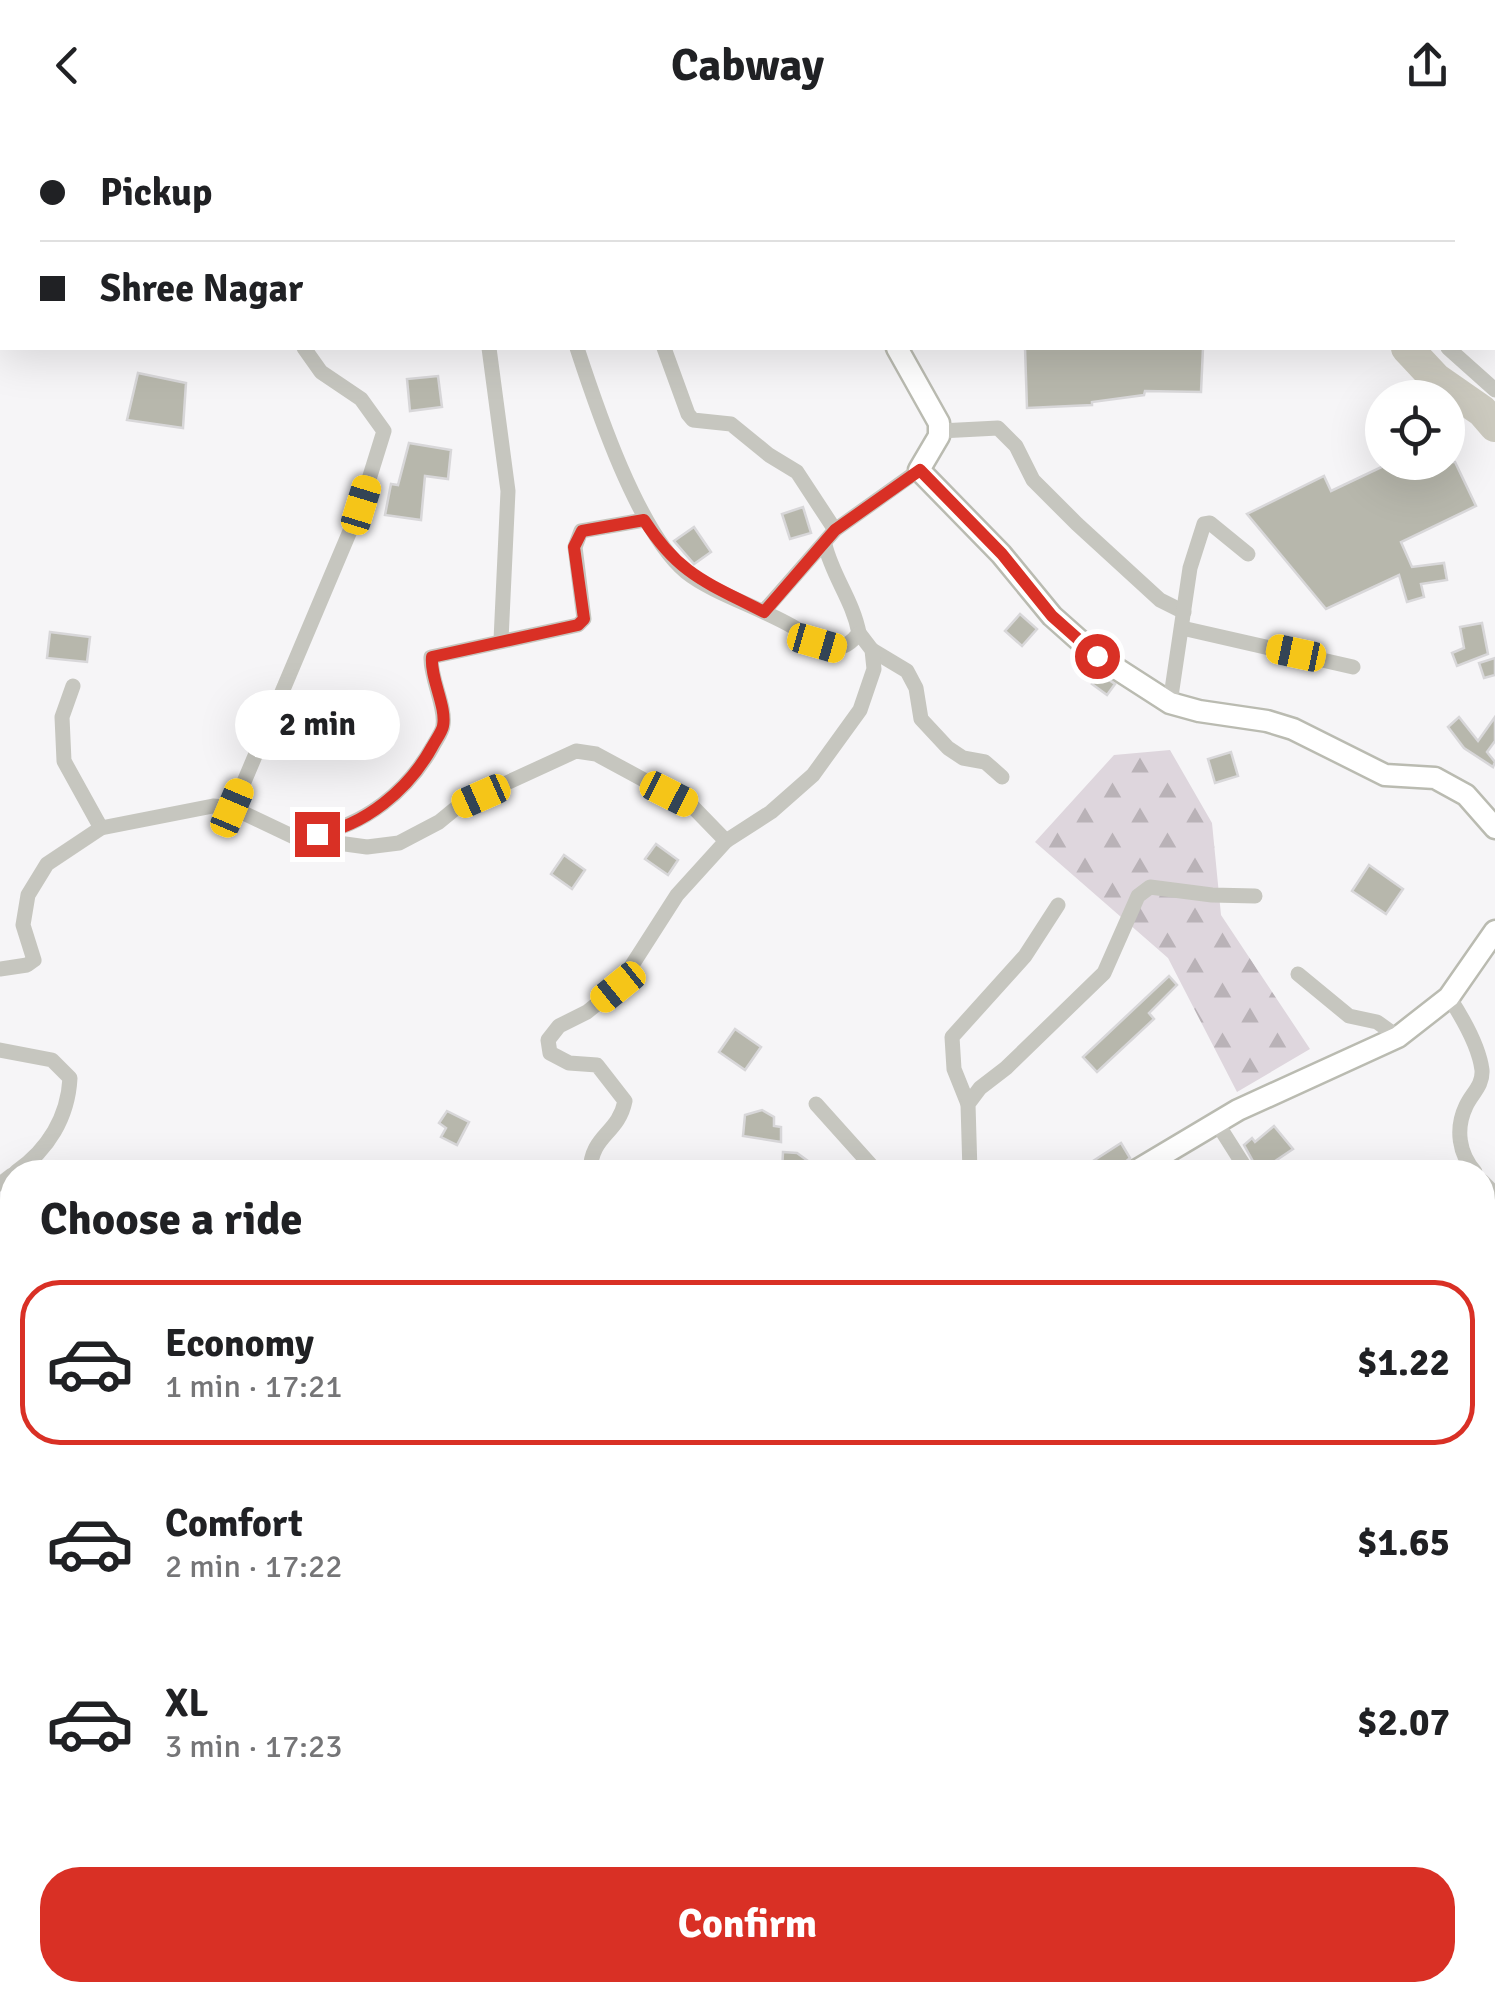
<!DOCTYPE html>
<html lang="en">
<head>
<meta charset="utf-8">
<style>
	body { margin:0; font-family:Signika,sans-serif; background:#f6f6f6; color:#202124; height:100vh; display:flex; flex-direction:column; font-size:38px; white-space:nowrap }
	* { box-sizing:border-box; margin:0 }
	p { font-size:32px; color:#757577 }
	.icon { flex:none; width:55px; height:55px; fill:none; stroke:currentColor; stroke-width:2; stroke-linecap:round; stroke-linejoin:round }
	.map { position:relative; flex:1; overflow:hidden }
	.side { position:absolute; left:0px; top:1030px; width:1495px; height:842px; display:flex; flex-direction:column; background:#fff; border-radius:40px 40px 0 0; box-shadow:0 10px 40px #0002 }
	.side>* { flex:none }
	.banner { position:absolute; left:0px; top:0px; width:1495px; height:220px; box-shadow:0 10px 40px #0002; display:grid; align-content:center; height:220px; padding:0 40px; background:#fff }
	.tools { position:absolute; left:1365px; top:250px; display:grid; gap:20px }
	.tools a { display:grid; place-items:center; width:100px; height:100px; border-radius:50%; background:#fff; box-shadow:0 10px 40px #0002; font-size:50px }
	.end { position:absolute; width:45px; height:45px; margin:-22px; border:12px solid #d93025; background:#fff; box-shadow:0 0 0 5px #fff }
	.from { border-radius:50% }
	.bubble { position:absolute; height:70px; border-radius:35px; background:#fff; box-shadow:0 10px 40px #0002; font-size:32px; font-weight:700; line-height:70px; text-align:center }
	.car { position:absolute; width:30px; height:60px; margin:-30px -15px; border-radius:12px; box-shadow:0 0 8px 2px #0007; background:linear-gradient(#f5c518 24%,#345 0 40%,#f5c518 0 76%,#345 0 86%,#f5c518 0) }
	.banner b { display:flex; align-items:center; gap:35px; height:95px; font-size:38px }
	.banner b+b { border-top:2px solid #e0e0e0 }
	.banner i { width:25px; height:25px; background:#202124 }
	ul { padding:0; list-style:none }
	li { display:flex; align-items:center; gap:30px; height:165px; margin:0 20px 15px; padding:0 20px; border:5px solid transparent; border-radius:40px }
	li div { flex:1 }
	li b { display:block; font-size:38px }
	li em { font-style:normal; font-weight:700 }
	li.selected { border-color:#d93025 }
	li>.icon { width:90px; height:90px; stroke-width:1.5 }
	h2 { padding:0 40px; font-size:45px; line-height:120px }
	.primary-button { display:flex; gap:20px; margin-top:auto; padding:20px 40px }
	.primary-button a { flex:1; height:115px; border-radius:40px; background:#d93025; color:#fff; font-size:40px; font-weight:700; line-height:115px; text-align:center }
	header { display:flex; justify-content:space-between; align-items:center; height:130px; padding:0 40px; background:#fff; font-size:45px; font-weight:700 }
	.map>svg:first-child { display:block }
</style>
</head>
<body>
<header><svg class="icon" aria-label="back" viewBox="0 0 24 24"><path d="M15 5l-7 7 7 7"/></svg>Cabway<svg class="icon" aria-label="share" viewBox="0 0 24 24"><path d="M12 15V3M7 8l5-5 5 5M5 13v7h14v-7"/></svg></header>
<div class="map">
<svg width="1495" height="1872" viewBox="0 0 1495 1872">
	<defs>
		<pattern id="forest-firs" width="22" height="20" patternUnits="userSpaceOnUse" patternTransform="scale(2.5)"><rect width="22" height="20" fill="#ded6dd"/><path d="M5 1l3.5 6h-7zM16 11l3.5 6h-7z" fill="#b9b2b7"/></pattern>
	</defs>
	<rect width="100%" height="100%" fill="#f6f5f7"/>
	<g fill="url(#forest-firs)">
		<path d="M 0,0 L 179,0 L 2,2 L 2,82 Z"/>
		<path d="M 1170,620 L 1212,693 L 1221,785 L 1310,919 L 1237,962 L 1168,828 L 1035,712 L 1114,625 Z"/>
	</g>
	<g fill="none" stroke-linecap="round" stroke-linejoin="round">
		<g stroke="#cccabf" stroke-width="5">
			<path d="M 1482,1520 L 1495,1525"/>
			<path d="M 175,1860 L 192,1872"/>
		</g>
		<g stroke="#cccabf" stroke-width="32">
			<path d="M 1285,0 L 1287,2"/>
			<path d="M 1407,218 L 1436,249 L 1482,281 L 1495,296"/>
		</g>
	</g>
	<g fill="#b7b7ac" stroke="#d8d7d9" stroke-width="2.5">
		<path d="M 1025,218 L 1203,218 L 1201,262 L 1145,261 L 1144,265 L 1092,272 L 1092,275 L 1027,278 Z"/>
		<path d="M 138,243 L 186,253 L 183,298 L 127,290 Z"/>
		<path d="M 438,246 L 442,277 L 410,281 L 407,249 Z"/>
		<path d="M 409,313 L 451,320 L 448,349 L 425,346 L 421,390 L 385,385 L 391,354 L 398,355 Z"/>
		<path d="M 1392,332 L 1455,332 L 1476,376 L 1401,412 L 1412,437 L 1444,433 L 1447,450 L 1421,454 L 1424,467 L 1407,472 L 1399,445 L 1326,479 L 1247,384 L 1324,346 L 1331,361 Z"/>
		<path d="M 803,377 L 811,403 L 790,409 L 782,384 Z"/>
		<path d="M 694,397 L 711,422 L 694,434 L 674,411 Z"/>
		<path d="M 1020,484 L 1037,499 L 1022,516 L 1005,501 Z"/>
		<path d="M 1482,493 L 1488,524 L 1457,536 L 1452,523 L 1464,518 L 1460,497 Z"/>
		<path d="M 50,502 L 90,507 L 87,532 L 47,528 Z"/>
		<path d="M 1495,528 L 1495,545 L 1484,548 L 1479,533 Z"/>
		<path d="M 1100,544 L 1115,554 L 1107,565 L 1092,554 Z"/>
		<path d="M 1459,587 L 1478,611 L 1495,587 L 1495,611 L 1487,622 L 1495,632 L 1493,637 L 1464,618 L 1448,597 Z"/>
		<path d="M 1231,622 L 1238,646 L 1215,653 L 1208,629 Z"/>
		<path d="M 656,714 L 678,730 L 668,745 L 645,729 Z"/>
		<path d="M 564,725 L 585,740 L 572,759 L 551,744 Z"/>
		<path d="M 1369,735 L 1403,759 L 1386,784 L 1352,761 Z"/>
		<path d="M 1169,846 L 1177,855 L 1149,883 L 1154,889 L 1097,942 L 1083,927 Z"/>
		<path d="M 735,899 L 761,917 L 745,940 L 719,922 Z"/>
		<path d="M 762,980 L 774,987 L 774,996 L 781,997 L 781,1012 L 743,1006 L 745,985 Z"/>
		<path d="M 447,981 L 469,992 L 457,1015 L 441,1007 L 446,998 L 439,993 Z"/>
		<path d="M 1274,996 L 1293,1019 L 1259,1042 L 1244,1015 L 1252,1008 L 1255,1012 Z"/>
		<path d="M 1121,1013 L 1130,1028 L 1123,1034 L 1120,1042 L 1076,1042 Z"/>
		<path d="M 783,1022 L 797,1023 L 823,1042 L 782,1042 Z"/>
	</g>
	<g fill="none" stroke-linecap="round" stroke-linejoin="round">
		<defs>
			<g id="secondary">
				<path d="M 900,2 L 901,0"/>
				<path d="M 897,218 L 939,293 L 939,306 L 919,340 L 1001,424 L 1052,486 L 1097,526 L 1170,573 L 1199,581 L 1267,591 L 1293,599 L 1385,645 L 1435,648 L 1466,665 L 1495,698"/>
				<path d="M 1134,1042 L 1238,980 L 1398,907 L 1449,867 L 1495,801"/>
				<path d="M 0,1289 L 12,1292"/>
			</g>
		</defs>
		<use href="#secondary" stroke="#babbb1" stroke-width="25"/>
		<g stroke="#c6c6bf" stroke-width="15">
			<path d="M 1306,0 L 1309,2"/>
			<path d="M 1442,0 L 1443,2"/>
			<path d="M 165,2 L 167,0"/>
			<path d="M 0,207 L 2,205"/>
			<path d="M 489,218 L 508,361 L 501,510"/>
			<path d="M 577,218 C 597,279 638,402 686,442 C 712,463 764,479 795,498 C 818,512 837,532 859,503 C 853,471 833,447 825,415"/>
			<path d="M 664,218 L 688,284 L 693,290 L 731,294 L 769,325 L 797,342 L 835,400"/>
			<path d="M 1448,218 L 1495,260"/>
			<path d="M 940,301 L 998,298 L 1016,316 L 1033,350 L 1077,394 L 1160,470 L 1184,482"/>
			<path d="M 764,481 L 835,400 L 919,340"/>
			<path d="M 1182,498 L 1353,537"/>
			<path d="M 872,520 L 907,541 L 916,558 L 921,589 L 948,618 L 963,628 L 985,632 L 1002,647"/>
			<path d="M 73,556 L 62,587 L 64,631 L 101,698"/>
			<path d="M 1170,573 L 1190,438 L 1204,394 L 1210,393 L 1248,424"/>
			<path d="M 233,678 L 361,375 L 384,301 L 361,269 L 321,242 L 304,218"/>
			<path d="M 313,704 C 363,697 408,661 433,616 C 436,610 443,601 443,595 C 446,576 430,548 431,527 L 578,495 L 584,489 L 575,417 L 581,401 L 644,390"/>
			<path d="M 0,839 L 27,835 L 34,830 L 23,795 L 28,765 L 47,734 L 101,698 L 213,676 L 233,678 L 294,707 L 367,717 L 399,713 L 439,692 L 461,674 L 576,621 L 596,624 L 692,676 L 726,711"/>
			<path d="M 1298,844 L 1349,886 L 1377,892 L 1398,907"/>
			<path d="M 1449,867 C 1462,887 1479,916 1482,940 C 1483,956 1472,963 1466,976 C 1455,999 1459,1024 1475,1042"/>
			<path d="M 0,920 L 52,930 L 70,948 C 68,987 48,1020 16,1042"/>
			<path d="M 816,974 L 877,1042"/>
			<path d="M 968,974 L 954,939 L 952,907 L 1025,826 L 1058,775"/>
			<path d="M 1217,993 L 1248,1042"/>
			<path d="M 590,1042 C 591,1004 618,1005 625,971 L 597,935 L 569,933 L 550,923 L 548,910 L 559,896 L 587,882 L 618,857 L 677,765 L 726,711 L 771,682 L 813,645 L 860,580 L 874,539 L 872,520 L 859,503"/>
			<path d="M 970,1042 L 968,974 L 980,958 L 1006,938 L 1104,843 L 1138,766 L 1150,757 L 1212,765 L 1255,766"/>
			<path d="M 1482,1051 L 1495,1064"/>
			<path d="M 0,1054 L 12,1045"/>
			<path d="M 0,1676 L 12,1717"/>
			<path d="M 1482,1678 L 1495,1670"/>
			<path d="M 12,1826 L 10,1831 L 12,1836"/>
			<path d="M 27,1860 L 34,1872"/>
			<path d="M 210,1863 L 239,1872"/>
			<path d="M 860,1872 L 870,1860"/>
			<path d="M 1174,1872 L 1181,1860"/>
			<path d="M 1374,1872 L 1380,1860"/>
		</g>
		<use href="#secondary" stroke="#fff" stroke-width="20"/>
	</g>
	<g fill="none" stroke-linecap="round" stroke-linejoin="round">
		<path stroke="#d93025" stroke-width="12" d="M 317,704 C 365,696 409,659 432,617 C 435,611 442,602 443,596 C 447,577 430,548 432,527 L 578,495 L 584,489 L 574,417 L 582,401 L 644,390 C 679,445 708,453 764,482 L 835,400 L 920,340 L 1002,424 L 1052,486 L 1097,526"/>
	</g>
</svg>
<div class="tools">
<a><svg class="icon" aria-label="locate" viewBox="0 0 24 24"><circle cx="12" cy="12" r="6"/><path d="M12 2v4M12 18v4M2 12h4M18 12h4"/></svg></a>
</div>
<i class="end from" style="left:1097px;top:526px"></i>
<i class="end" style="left:317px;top:704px"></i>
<div class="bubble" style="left:235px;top:560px;width:165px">2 min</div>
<i class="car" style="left:361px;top:375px;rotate:17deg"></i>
<i class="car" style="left:817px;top:513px;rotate:106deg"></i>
<i class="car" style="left:1296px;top:523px;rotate:282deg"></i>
<i class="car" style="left:669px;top:664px;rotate:117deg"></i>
<i class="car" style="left:481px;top:666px;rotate:246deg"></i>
<i class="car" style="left:232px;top:678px;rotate:23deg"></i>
<i class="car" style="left:618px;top:857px;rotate:231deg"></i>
<div class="banner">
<b><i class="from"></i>Pickup</b>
<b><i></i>Shree Nagar</b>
</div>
<section class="side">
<h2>Choose a ride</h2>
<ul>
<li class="selected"><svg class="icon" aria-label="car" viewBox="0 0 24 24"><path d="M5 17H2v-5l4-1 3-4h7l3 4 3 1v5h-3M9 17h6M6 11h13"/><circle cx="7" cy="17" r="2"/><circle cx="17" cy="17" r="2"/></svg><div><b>Economy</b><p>1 min · 17:21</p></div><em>$1.22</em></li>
<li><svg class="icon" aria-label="car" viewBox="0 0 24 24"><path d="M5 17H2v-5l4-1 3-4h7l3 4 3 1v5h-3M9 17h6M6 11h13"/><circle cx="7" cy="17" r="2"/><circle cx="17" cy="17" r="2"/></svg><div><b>Comfort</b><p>2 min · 17:22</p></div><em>$1.65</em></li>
<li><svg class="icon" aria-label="car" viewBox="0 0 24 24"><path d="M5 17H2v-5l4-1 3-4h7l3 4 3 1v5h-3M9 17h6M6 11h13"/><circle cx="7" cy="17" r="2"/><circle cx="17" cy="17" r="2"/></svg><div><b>XL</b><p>3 min · 17:23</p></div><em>$2.07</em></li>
</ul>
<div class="primary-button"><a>Confirm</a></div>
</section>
</div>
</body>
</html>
